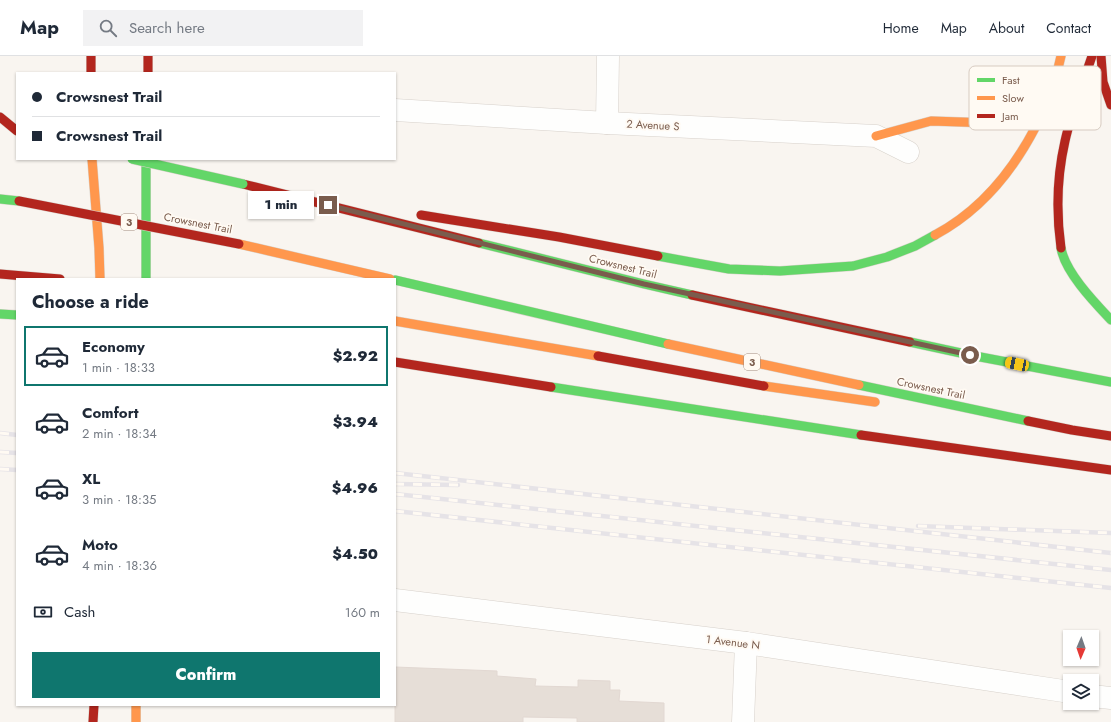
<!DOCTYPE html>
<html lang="en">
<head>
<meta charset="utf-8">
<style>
	body { margin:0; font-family:Jost,sans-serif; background:#f2f2f3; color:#1f2937; height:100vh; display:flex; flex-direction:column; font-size:15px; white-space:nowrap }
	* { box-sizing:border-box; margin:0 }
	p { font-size:13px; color:#747a83 }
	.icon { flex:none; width:22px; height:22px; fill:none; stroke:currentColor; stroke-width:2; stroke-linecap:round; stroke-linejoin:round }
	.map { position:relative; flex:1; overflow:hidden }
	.sheet { position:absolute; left:16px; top:222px; width:380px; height:428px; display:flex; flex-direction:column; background:#fff; border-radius:0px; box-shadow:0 1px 3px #0004 }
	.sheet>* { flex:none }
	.hud { position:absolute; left:16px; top:16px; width:380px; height:88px; border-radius:0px; box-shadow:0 1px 3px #0004; display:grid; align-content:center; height:88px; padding:0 16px; background:#fff }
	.needle { width:26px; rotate:182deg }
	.fabs { position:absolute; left:1063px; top:574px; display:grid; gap:8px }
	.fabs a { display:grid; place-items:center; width:36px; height:36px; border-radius:0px; background:#fff; box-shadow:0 1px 3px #0004; font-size:20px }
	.end { position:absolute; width:18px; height:18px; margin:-9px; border:5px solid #7a5c4d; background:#fff; box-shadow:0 0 0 2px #fff }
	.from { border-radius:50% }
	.bubble { position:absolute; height:28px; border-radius:0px; background:#fff; box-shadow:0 1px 3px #0004; font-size:13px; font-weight:800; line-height:28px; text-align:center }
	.car { position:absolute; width:12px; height:24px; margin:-12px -6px; border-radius:5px; box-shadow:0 0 3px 1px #0007; background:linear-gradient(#f5c518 24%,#345 0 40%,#f5c518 0 76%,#345 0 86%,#f5c518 0) }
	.hud b { display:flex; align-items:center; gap:14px; height:38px; font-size:15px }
	.hud b+b { border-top:1px solid #e0e1e3 }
	.hud i { width:10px; height:10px; background:#1f2937 }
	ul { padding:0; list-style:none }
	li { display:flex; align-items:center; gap:12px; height:60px; margin:0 8px 6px; padding:0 8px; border:2px solid transparent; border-radius:0px }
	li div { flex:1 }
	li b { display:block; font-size:15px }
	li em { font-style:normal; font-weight:800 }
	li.active { border-color:#0f766e }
	li>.icon { width:36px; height:36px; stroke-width:1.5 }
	h2 { padding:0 16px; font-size:18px; line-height:48px }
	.pay { display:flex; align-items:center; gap:10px; height:44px; padding:0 16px; font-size:15px }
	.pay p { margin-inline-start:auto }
	.cta { display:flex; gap:8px; margin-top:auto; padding:8px 16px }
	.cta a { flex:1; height:46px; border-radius:0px; background:#0f766e; color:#fff; font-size:16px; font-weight:800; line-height:46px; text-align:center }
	header { display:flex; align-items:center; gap:24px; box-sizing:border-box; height:56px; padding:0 20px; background:#fff; border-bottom:1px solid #e0e1e3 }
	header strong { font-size:19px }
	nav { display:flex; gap:22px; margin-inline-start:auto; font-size:14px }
	.search { width:280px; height:36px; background:#f2f2f3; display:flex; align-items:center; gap:10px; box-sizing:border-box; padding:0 14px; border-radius:0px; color:#747a83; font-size:15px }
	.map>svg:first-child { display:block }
</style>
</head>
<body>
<header>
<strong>Map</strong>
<div class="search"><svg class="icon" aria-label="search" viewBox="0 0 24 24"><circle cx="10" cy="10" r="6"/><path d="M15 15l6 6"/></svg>Search here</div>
<nav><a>Home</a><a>Map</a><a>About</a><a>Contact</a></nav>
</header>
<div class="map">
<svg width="1111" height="666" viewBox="0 0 1111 666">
	<rect width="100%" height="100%" fill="#f9f5f0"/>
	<path fill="#e6ded7" stroke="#e2d8d2" d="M 395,611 L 497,615 L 497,620 L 536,623 L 535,630 L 578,631 L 578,624 L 610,625 L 610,634 L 620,634 L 619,645 L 664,647 L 664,666 L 577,666 L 577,662 L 523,661 L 523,666 L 395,666 Z"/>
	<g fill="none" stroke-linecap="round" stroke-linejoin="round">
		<defs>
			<g id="street">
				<path d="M 395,54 L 607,67 L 876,80 L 908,96"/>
				<path d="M 607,67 L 608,0"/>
				<path d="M 395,544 L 746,587 L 1070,636"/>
				<path d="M 1092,640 L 1111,642"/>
				<path d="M 743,666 L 746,587"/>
			</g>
			<g id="fast">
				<path d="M 146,103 L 146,223"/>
				<path d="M 0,143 L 19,145"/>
				<path d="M 479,187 L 644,228 L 692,239"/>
				<path d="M 1061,192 C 1065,216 1094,246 1111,264"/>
				<path d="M 658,200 L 729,213 L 780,215 L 853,210 L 887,201 L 915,190 L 935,179"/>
				<path d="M 395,224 L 668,288"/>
				<path d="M 0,258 L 17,259"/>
				<path d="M 910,286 L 970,299 L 1111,326"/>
				<path d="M 859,329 L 1028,365"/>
				<path d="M 551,331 L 861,379"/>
			</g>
			<g id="slow">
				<path d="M 876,80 L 931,65 L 991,67 L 1021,54 L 1056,21 L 1061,0"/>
				<path d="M 92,103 L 99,192 L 100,223"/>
				<path d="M 935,179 C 980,155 1012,116 1035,72 C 1043,55 1049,38 1056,21"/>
				<path d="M 239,188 L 390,223"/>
				<path d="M 395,265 L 598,300"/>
				<path d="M 668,288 L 859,329"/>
				<path d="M 764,330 L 875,346"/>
				<path d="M 136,649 L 136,666"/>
			</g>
			<g id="jam">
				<path d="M 91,0 L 91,17"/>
				<path d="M 148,0 L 148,17"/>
				<path d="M 1101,0 L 1103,26 L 1111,49"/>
				<path d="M 0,61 L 17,75"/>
				<path d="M 243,128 L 479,187"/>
				<path d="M 421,159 L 559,181 L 658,200"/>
				<path d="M 1061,192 C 1056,156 1057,120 1065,85 C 1071,58 1083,27 1092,0"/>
				<path d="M 0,218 L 60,223"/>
				<path d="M 692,239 L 910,286"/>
				<path d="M 598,300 L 764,330"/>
				<path d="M 395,306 L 551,331"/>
				<path d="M 1028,365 L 1072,374 L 1111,380"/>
				<path d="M 861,379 L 1111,414"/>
				<path d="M 93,666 L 94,649"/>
			</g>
		</defs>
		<use href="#street" stroke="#d7d1cb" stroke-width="23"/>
		<use href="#fast" stroke="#d9d2cb" stroke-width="10"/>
		<use href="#slow" stroke="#d9d2cb" stroke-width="10"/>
		<use href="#jam" stroke="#d9d2cb" stroke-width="10"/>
		<use href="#street" stroke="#fefefd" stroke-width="22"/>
		<use href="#fast" stroke="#63d668" stroke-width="9"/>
		<use href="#slow" stroke="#ff974d" stroke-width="9"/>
		<use href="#jam" stroke="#b3261e" stroke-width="9"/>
		<defs>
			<g id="rail">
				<path d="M 0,377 L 17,379"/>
				<path d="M 0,396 L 17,397"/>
				<path d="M 0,413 L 17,414"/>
				<path d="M 395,417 L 1111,497"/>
				<path d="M 395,428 L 458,429"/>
				<path d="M 395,438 L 1111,514"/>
				<path d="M 395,455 L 1111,532"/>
				<path d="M 918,470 L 1111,477"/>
			</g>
		</defs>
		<use href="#rail" stroke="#e6e3e7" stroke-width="4.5"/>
		<use href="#rail" stroke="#fffaf3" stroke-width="3" stroke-dasharray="9" stroke-linecap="butt"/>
		<defs>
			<path id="fast-bridge" d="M 132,103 L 243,128"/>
			<path id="jam-bridge" d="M 19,145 L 239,188"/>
		</defs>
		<use href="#fast-bridge" stroke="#dad1cc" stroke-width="10" stroke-linecap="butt"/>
		<use href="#jam-bridge" stroke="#dad1cc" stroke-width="10" stroke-linecap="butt"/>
		<use href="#fast-bridge" stroke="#63d668" stroke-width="9"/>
		<use href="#jam-bridge" stroke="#b3261e" stroke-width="9"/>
	</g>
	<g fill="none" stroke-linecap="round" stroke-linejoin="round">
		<path stroke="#7a5c4d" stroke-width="5" d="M 328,149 L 644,228 L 970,299"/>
	</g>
	<g text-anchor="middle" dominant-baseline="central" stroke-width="3.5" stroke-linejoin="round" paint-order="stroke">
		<g fill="#fffaf3" stroke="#a28b7f" stroke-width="1">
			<rect x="121" y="158" width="16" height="16" rx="3"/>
			<rect x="744" y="298" width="16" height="16" rx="3"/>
		</g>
		<g font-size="10" font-weight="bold" fill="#7a5c4d">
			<text x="129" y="166">3</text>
			<text x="752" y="306">3</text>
		</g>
		<g font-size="11" fill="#7a5c4d" stroke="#fffaf3">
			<text transform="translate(653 69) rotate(3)">2 Avenue S</text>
			<text transform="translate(198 167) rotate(11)">Crowsnest Trail</text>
			<text transform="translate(623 210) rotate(14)">Crowsnest Trail</text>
			<text transform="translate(931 332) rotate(12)">Crowsnest Trail</text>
			<text transform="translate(733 586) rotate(7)">1 Avenue N</text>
		</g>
	</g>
	<rect x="969" y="10" width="132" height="64" rx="6" fill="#fffaf3" stroke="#d7cbc1" stroke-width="1"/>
	<rect x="977" y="22" width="18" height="4" fill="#63d668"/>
	<rect x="977" y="40" width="18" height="4" fill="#ff974d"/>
	<rect x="977" y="58" width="18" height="4" fill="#b3261e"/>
	<g font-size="11" fill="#7a5c4d">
		<text x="1002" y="28">Fast</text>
		<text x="1002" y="46">Slow</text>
		<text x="1002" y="64">Jam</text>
	</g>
</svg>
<div class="fabs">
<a><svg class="needle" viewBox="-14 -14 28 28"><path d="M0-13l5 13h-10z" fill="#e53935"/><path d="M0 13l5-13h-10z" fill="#747a83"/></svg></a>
<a><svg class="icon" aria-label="layers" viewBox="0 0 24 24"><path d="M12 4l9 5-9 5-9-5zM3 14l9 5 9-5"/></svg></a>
</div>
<i class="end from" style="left:970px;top:299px"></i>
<i class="end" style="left:328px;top:149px"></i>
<div class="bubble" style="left:248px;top:135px;width:66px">1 min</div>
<i class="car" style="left:1017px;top:308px;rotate:281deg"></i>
<div class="hud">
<b><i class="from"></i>Crowsnest Trail</b>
<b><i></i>Crowsnest Trail</b>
</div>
<section class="sheet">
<h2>Choose a ride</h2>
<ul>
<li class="active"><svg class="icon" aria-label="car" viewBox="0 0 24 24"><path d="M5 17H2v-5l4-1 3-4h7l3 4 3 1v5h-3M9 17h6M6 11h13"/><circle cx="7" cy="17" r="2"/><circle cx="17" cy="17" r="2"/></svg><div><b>Economy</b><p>1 min · 18:33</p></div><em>$2.92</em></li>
<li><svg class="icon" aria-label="car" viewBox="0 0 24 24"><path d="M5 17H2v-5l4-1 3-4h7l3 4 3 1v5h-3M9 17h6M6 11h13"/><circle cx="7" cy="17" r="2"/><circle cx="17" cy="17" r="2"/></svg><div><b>Comfort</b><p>2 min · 18:34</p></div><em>$3.94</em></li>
<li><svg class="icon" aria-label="car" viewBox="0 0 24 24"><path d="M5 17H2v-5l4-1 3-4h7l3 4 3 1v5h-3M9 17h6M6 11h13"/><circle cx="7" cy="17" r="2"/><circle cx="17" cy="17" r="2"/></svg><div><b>XL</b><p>3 min · 18:35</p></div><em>$4.96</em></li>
<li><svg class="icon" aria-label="car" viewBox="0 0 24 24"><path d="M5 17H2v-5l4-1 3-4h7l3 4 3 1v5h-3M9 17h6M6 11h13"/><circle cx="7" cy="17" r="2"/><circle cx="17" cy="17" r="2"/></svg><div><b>Moto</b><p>4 min · 18:36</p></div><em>$4.50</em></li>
</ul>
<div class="pay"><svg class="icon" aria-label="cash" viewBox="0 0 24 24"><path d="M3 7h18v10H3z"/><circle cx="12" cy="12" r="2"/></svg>Cash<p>160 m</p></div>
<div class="cta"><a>Confirm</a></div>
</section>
</div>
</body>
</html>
